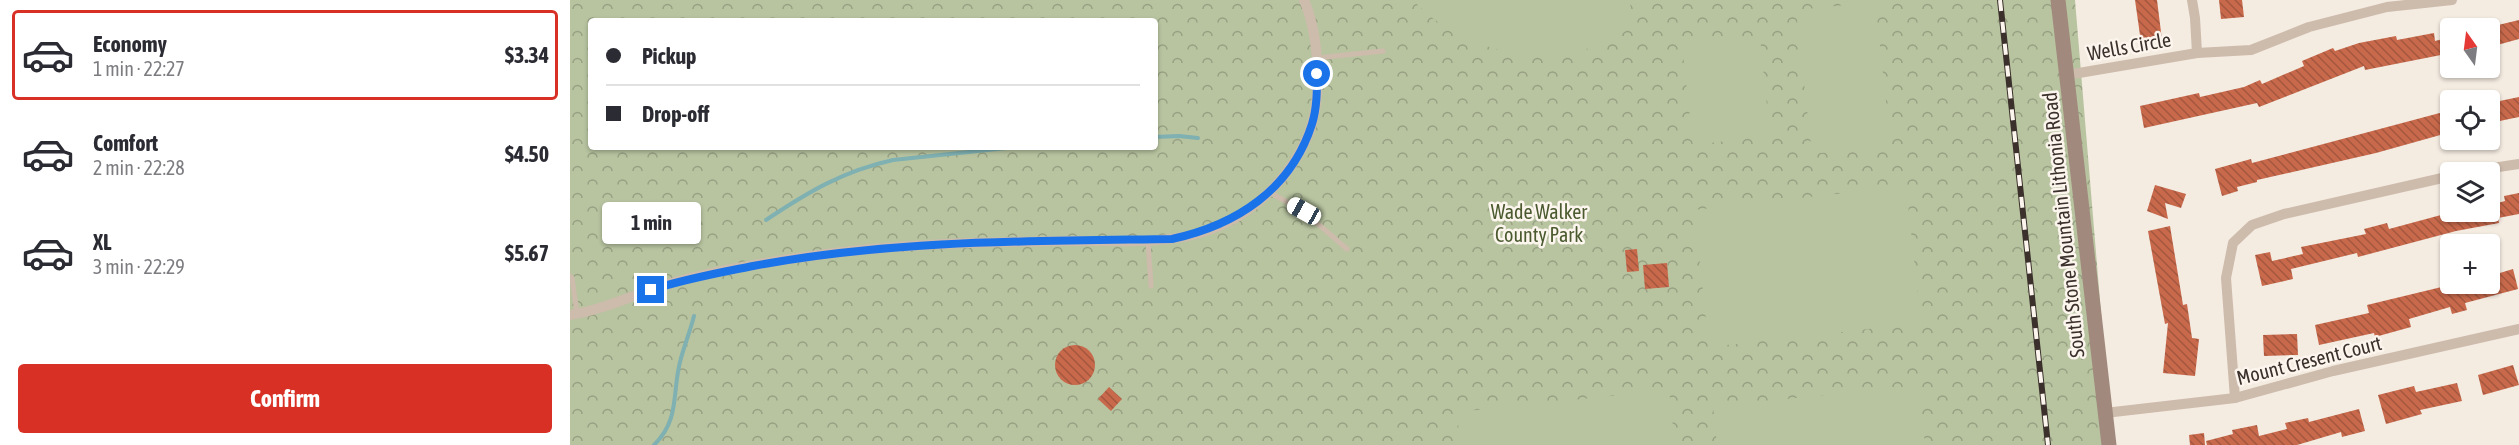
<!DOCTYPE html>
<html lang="en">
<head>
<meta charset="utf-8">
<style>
	body { margin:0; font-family:"Asap Condensed",sans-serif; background:#f7f7f7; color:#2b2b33; height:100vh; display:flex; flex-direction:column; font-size:22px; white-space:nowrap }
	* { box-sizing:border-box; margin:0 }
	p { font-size:20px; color:#7c7c81 }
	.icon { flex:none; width:33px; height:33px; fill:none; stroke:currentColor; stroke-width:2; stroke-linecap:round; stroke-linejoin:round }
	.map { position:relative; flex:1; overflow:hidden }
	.drawer { display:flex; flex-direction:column; background:#fff; width:570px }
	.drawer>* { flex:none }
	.top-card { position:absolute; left:18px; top:18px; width:570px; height:132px; border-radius:6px; box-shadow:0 2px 4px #0004; display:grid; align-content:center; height:132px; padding:0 18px; background:#fff }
	.needle { width:39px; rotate:346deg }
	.buttons { position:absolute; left:1870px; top:18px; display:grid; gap:12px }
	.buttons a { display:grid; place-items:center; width:60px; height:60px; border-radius:6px; background:#fff; box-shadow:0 2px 4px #0004; font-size:30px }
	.end { position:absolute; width:27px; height:27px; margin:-14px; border:8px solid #1a73e8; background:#fff; box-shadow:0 0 0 3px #fff }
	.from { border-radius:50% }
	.bubble { position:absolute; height:42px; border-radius:6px; background:#fff; box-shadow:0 2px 4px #0004; font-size:20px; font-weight:700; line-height:42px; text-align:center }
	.car { position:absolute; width:18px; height:36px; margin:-18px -9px; border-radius:8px; box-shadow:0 0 4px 2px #0007; background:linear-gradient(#fff 24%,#345 0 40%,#fff 0 76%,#345 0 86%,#fff 0) }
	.top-card b { display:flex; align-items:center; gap:21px; height:57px; font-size:22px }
	.top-card b+b { border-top:2px solid #e1e1e2 }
	.top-card i { width:15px; height:15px; background:#2b2b33 }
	ul { padding:10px 0 0; list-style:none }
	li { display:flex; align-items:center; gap:18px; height:90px; margin:0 12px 9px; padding:0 6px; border:3px solid transparent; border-radius:6px }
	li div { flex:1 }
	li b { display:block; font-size:22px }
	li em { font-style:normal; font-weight:700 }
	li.selected { border-color:#d93025 }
	li>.icon { width:54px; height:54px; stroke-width:1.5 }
	.cta { display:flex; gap:12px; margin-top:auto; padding:12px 18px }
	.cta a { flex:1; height:69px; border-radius:6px; background:#d93025; color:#fff; font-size:24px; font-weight:700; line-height:69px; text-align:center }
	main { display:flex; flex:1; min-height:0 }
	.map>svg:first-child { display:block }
</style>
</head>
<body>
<main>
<section class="drawer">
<ul>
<li class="selected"><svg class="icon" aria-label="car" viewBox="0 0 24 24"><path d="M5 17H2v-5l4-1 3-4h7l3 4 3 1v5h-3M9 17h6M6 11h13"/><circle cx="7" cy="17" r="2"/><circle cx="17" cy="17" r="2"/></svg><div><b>Economy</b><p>1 min · 22:27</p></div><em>$3.34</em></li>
<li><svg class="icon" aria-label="car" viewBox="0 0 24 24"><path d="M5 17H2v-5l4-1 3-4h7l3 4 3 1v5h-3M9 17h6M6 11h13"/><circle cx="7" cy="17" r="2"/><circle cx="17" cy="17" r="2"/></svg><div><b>Comfort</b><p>2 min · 22:28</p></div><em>$4.50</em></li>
<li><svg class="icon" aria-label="car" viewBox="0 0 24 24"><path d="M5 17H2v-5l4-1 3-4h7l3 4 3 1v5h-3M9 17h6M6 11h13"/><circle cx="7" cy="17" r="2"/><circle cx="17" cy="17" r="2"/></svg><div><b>XL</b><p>3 min · 22:29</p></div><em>$5.67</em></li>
</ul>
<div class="cta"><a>Confirm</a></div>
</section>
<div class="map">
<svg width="1949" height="445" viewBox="0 0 1949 445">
	<defs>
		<pattern id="forest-crowns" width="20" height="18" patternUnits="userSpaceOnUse" patternTransform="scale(1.5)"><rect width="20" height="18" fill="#b8c4a0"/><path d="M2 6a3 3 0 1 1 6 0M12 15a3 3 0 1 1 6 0" fill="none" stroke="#97a083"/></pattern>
		<pattern id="building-back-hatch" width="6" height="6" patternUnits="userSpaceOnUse" patternTransform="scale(1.5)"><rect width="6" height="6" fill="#c8694b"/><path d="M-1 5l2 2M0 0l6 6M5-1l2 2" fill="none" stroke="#a4573f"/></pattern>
	</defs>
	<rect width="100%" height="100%" fill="#f4ebe1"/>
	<path fill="url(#forest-crowns)" fill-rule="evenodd" d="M 0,0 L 1505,0 L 1542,445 L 0,445 ZM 21,21 L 585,21 L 585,147 L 21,147 Z"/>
	<g fill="#b8c4a0">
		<path d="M 843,0 L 1059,0 L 1065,24 C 1001,76 897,59 843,0 Z"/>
		<path d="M 1305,2 L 1321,145 L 1242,154 L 1226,10 Z"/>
		<path d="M 1190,37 L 1200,136 L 1123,145 L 1112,45 Z"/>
		<path d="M 1336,186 L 1351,323 L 1139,347 L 1124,210 Z"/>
		<path d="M 1349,386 L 1355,445 L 1147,445 L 1143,406 Z"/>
		<path d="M 1099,390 L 1105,445 L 890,445 L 887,412 Z"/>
	</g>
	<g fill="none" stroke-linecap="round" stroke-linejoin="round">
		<g stroke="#7fb0b2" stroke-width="4">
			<path d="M 585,137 L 609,136 L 628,138"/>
			<path d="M 196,220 C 238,192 273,171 323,160 L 446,147"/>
			<path d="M 84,445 C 110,420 102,393 110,362 C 114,346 120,332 124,316"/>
		</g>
	</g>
	<g fill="url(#building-back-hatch)">
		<path d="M 1565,0 L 1587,0 L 1592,40 L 1571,42 Z"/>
		<path d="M 1649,0 L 1672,0 L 1674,17 L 1651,19 Z"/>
		<path d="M 1949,20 L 1949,39 L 1920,47 L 1920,27 Z"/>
		<path d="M 1864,33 L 1865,41 L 1881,37 L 1881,53 L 1795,70 L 1794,66 L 1689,107 L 1687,103 L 1574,128 L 1570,106 L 1629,93 L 1630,97 L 1674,87 L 1690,80 L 1692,84 L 1734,66 L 1732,61 L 1763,48 L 1765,51 L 1789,43 L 1826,36 L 1827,40 Z"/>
		<path d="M 1949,97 L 1949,117 L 1920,123 L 1920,103 Z"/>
		<path d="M 1881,110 L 1881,132 L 1806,153 L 1687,180 L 1687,182 L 1667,187 L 1668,191 L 1652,196 L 1645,169 L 1681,159 L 1682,163 Z"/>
		<path d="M 1585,185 L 1616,194 L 1611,208 L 1595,203 L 1598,219 L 1577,211 Z"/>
		<path d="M 1949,193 L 1949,214 L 1928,218 L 1929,223 L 1886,231 L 1788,257 L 1787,253 L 1721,269 L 1723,279 L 1692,286 L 1685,255 L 1700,252 L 1702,261 L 1733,254 L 1731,247 L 1796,234 L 1794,229 L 1817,223 L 1819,229 L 1871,215 L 1891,212 L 1920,212 L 1920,205 L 1935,201 L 1934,196 Z"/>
		<path d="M 1600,226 L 1613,305 L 1617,304 L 1622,338 L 1629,339 L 1625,376 L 1593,373 L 1598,323 L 1595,324 L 1578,231 Z"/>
		<path d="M 1067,249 L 1069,271 L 1057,272 L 1055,250 Z"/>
		<path d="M 1097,263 L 1099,287 L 1075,289 L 1073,265 Z"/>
		<path d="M 1943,269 L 1948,289 L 1895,303 L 1897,310 L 1882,314 L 1880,307 L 1839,319 L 1841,327 L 1805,337 L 1804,333 L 1749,345 L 1745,325 L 1799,313 L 1797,305 L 1884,284 L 1920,284 L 1920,276 Z"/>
		<path d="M 1727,334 L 1728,355 L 1694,356 L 1693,335 Z"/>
		<circle cx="505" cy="365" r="20"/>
		<path d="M 1943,365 L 1949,385 L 1913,395 L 1908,375 Z"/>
		<path d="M 1887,383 L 1892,401 L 1850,410 L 1852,414 L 1816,424 L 1808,395 L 1844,386 L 1846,392 Z"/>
		<path d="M 539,387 L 552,399 L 541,411 L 528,399 Z"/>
		<path d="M 1789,409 L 1795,431 L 1772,437 L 1771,432 L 1727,445 L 1637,445 L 1636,441 L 1663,434 L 1662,430 L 1687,425 L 1689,436 L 1717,429 L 1715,423 L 1738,418 L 1739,422 Z"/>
		<path d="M 1634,433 L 1635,445 L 1620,445 L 1619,435 Z"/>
	</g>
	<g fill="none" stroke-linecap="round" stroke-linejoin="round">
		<g stroke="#cdbbac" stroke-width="5">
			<path d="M 747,58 L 813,51"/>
			<path d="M 699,192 L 733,211 L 777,249"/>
			<path d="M 578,241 L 581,286"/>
			<path d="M 0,276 L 2,278 L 7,313"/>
		</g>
		<g stroke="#cdbbac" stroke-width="10">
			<path d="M 1622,0 L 1625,18 L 1627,53 L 1681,50 L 1739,27 L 1817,7 L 1882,0"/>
			<path d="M 1497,75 L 1627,53"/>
			<path d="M 1896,172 L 1949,164"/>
			<path d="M 0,315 C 33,310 66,294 98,284 C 154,268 214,259 272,252 C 348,243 423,242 500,241 C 542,240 589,245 630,233 C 679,219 720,180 739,133 C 753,97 749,35 734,0"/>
			<path d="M 1665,398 L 1656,278 L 1663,243 L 1682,225 L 1714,214 L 1881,176"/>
			<path d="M 1535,413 L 1665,398 L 1763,371 L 1949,329"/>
		</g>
		<path stroke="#a18a7d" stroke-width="15" d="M 1488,0 L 1539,445"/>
		<defs>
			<path id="rail" d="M 1430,0 L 1478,445"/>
		</defs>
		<use href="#rail" stroke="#3b302b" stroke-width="6"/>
		<use href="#rail" stroke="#fbf5ee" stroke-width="4" stroke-dasharray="11" stroke-linecap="butt"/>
	</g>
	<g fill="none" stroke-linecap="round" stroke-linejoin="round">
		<path stroke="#1a73e8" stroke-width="8" d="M 81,290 C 114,279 148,273 183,266 C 322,240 462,241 602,239 C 666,225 721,190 742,124 C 747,108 747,91 747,74"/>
	</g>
	<g text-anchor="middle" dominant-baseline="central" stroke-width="5" stroke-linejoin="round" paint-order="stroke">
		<g font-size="20" fill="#3b302b" stroke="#fbf5ee">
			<text transform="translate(1559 46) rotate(-10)">Wells Circle</text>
			<text transform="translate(1493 225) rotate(-96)">South Stone Mountain Lithonia Road</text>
			<text transform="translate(1739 360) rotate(-14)">Mount Cresent Court</text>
		</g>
		<g font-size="20" fill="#4a5a2e" stroke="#fbf5ee">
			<text x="969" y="211">Wade Walker<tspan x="969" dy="23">County Park</tspan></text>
		</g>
	</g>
</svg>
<div class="buttons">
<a><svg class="needle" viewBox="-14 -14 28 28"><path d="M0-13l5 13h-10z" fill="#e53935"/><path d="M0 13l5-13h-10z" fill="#7c7c81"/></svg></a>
<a><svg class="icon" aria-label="locate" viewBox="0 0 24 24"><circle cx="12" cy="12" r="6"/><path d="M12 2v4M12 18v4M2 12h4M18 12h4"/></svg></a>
<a><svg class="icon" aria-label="layers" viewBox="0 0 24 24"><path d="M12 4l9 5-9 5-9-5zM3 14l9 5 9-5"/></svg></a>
<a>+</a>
</div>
<i class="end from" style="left:747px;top:74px"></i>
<i class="end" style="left:81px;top:290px"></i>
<div class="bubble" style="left:32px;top:202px;width:99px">1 min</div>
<i class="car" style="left:734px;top:211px;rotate:299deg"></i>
<div class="top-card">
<b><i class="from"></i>Pickup</b>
<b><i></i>Drop-off</b>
</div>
</div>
</main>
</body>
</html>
